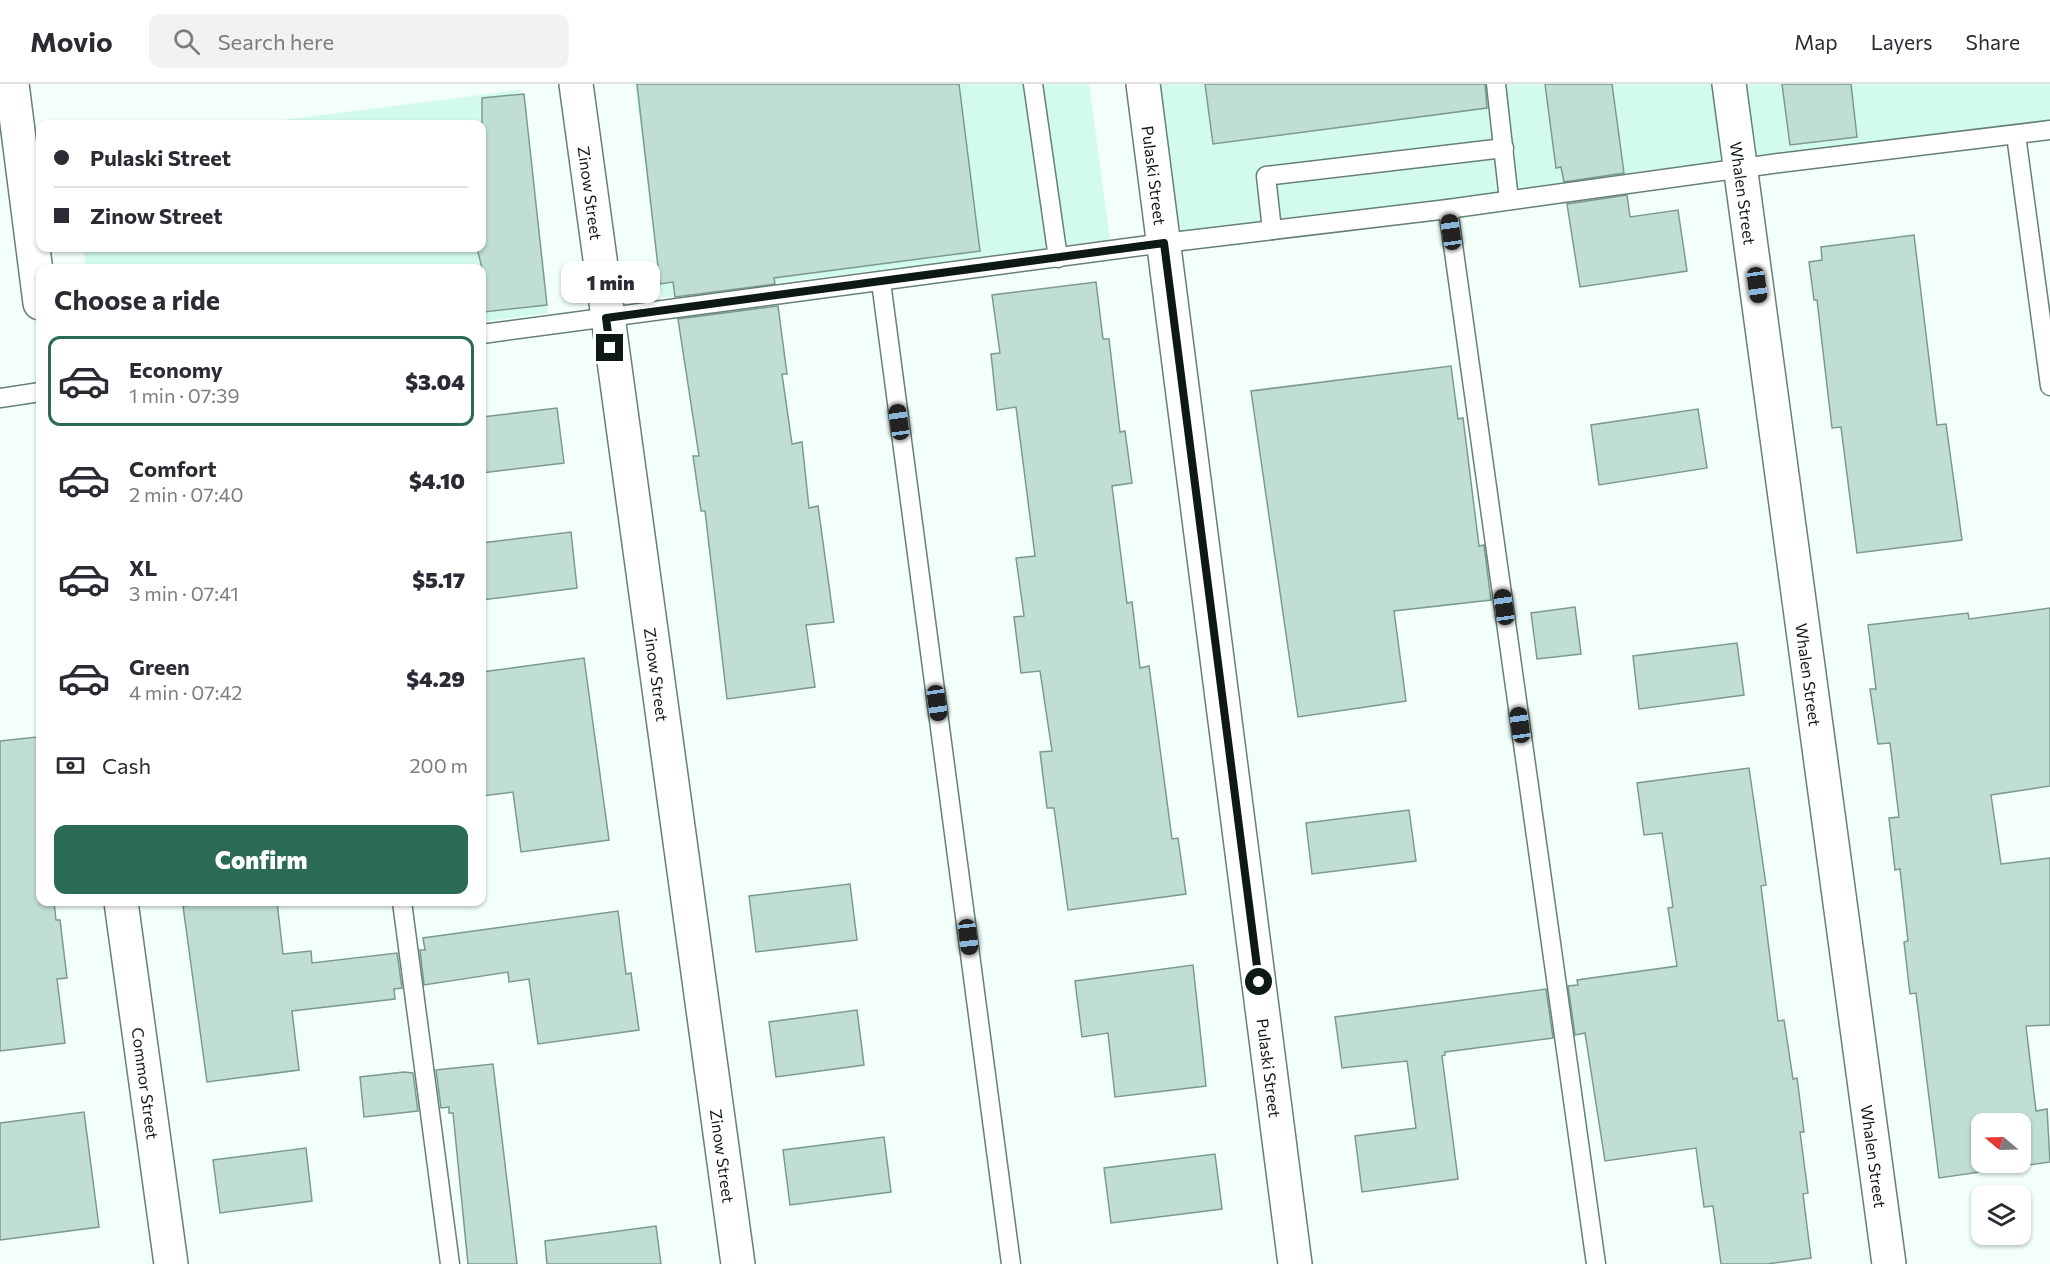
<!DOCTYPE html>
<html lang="en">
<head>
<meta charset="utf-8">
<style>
	body { margin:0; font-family:Commissioner,sans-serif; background:#f2f2f3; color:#2b2b33; height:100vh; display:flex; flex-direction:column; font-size:22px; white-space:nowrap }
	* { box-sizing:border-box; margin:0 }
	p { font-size:20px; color:#7c7c81 }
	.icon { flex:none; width:33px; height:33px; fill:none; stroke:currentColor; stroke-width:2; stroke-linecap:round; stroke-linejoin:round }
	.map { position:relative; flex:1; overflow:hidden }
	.sheet { position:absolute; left:36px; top:180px; width:450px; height:642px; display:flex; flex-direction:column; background:#fff; border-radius:12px; box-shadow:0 2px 4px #0004 }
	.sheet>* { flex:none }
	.guide { position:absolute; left:36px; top:36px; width:450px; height:132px; border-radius:12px; box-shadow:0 2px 4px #0004; display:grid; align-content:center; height:132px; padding:0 18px; background:#fff }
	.needle { width:39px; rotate:289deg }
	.buttons { position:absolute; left:1971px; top:1029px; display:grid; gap:12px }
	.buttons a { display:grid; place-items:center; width:60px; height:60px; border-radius:12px; background:#fff; box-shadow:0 2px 4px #0004; font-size:30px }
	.end { position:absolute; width:27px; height:27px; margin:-14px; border:8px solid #0e1915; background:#fff; box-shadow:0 0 0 3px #fff }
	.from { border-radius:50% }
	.bubble { position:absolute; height:42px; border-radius:12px; background:#fff; box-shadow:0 2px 4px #0004; font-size:20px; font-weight:800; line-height:42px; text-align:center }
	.car { position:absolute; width:18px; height:36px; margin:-18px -9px; border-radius:8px; box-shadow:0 0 4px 2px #0007; background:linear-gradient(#222 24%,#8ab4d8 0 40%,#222 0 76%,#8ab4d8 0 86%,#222 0) }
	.guide b { display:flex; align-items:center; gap:21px; height:57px; font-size:22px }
	.guide b+b { border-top:2px solid #e1e1e2 }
	.guide i { width:15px; height:15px; background:#2b2b33 }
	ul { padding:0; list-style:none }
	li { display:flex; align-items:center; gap:18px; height:90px; margin:0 12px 9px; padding:0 6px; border:3px solid transparent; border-radius:12px }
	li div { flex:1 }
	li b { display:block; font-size:22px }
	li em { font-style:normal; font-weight:800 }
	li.selected { border-color:#2b6a56 }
	li>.icon { width:54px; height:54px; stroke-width:1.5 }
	h2 { padding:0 18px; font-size:27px; line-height:72px }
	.pay { display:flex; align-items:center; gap:15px; height:66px; padding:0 18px; font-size:22px }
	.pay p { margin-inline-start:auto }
	.button { display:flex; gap:12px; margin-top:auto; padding:12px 18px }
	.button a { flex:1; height:69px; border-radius:12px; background:#2b6a56; color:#fff; font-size:24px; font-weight:800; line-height:69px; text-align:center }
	header { display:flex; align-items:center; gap:36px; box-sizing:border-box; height:84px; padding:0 30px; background:#fff; border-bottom:2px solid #e1e1e2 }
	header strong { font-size:28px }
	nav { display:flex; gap:33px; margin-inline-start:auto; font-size:21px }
	.search { width:420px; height:54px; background:#f2f2f3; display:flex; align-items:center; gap:15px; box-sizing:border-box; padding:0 21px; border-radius:12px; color:#7c7c81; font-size:22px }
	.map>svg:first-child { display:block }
</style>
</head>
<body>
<header>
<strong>Movio</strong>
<div class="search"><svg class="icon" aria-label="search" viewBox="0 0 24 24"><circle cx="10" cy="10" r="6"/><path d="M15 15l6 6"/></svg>Search here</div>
<nav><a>Map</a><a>Layers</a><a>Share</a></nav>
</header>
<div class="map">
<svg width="2050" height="1180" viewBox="0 0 2050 1180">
	<rect width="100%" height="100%" fill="#f2fffa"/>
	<g fill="#d3fbeb">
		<path d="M 635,0 L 1089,0 L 1110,156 L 662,214 Z"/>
		<path d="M 1143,0 L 2050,0 L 2050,44 L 1164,159 Z"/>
		<path d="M 520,6 L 548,229 L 482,238 L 482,184 L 86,184 L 83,164 L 482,164 L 482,40 L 253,40 Z"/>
	</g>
	<g fill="#c0ded2" stroke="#7d9a8f" stroke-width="1.5" fill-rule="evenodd">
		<path d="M 637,0 L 959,0 L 980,167 L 774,194 L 775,200 L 675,213 L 673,198 L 660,200 Z"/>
		<path d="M 1205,0 L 1485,0 L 1487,24 L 1213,60 Z"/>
		<path d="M 1545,0 L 1612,0 L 1624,89 L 1564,98 L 1561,83 L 1556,84 Z"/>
		<path d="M 1782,0 L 1851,0 L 1857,53 L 1790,61 Z"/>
		<path d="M 524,10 L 547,221 L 484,228 L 482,184 L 477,164 L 482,164 L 482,14 Z"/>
		<path d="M 1627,111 L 1630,133 L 1678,126 L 1687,187 L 1580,203 L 1567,120 Z"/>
		<path d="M 1914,151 L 1937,341 L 1946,340 L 1962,456 L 1857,469 L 1841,343 L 1832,344 L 1817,216 L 1814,216 L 1809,178 L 1822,176 L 1821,163 Z"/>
		<path d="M 1096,198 L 1103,255 L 1109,255 L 1120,348 L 1125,347 L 1132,399 L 1112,402 L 1127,519 L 1132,518 L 1140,584 L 1149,582 L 1172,755 L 1178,754 L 1186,810 L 1068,826 L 1054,724 L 1047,724 L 1040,668 L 1052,667 L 1040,587 L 1021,589 L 1014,533 L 1024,532 L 1016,474 L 1035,472 L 1016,323 L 997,326 L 991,270 L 1000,269 L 992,211 Z"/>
		<path d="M 778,222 L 787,290 L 782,290 L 792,360 L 802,358 L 809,424 L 818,422 L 834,538 L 806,541 L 815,603 L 727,615 L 705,427 L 701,427 L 693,372 L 699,372 L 678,235 Z"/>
		<path d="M 1451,282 L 1458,335 L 1463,334 L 1479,462 L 1484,461 L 1491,516 L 1394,527 L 1406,617 L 1298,633 L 1251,307 Z"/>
		<path d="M 557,324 L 564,379 L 482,389 L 482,333 Z"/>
		<path d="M 1698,325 L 1707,384 L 1599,401 L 1591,341 Z"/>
		<path d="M 571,448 L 577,504 L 482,516 L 482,459 Z"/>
		<path d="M 1575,523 L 1581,570 L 1537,575 L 1531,529 Z"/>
		<path d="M 2050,524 L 2050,702 L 1991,711 L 2001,780 L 2050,774 L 2050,941 L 2026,942 L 2036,1027 L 2047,1025 L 2050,1078 L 1939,1094 L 1916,909 L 1910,910 L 1904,858 L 1908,857 L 1900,785 L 1895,786 L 1889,734 L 1899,733 L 1890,659 L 1878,660 L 1870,605 L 1876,605 L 1868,541 L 1968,529 L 1969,535 ZM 1982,1040 L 2020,1040 L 2020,1078 L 1982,1078 Z"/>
		<path d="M 1737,559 L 1744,611 L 1639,625 L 1633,572 Z"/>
		<path d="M 584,574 L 609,756 L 521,768 L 513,708 L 482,712 L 482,588 Z"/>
		<path d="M 37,653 L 40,684 L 40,818 L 54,818 L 56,836 L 60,836 L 67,894 L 57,895 L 65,959 L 0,967 L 0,657 Z"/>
		<path d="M 1749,684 L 1766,801 L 1761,802 L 1778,937 L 1784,936 L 1793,995 L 1797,994 L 1804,1048 L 1800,1048 L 1808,1109 L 1803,1110 L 1811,1174 L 1767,1180 L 1721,1180 L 1713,1122 L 1704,1123 L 1696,1064 L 1605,1077 L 1585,949 L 1575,951 L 1568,902 L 1578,901 L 1577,896 L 1677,882 L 1668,824 L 1673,823 L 1662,749 L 1644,751 L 1637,699 Z"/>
		<path d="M 1409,726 L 1416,777 L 1312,790 L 1306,739 Z"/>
		<path d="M 850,800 L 857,856 L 756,868 L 749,812 Z"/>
		<path d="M 214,818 L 277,818 L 283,870 L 311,867 L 312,879 L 397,869 L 402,904 L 394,905 L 395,915 L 292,927 L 299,986 L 207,998 L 183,822 Z"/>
		<path d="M 618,827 L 626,890 L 631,889 L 639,946 L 538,960 L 529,895 L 509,898 L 508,888 L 424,901 L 420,866 L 425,866 L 423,854 Z"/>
		<path d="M 1193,881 L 1206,1002 L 1115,1013 L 1108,949 L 1082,953 L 1075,897 Z"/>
		<path d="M 1546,905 L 1553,954 L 1445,968 L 1445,971 L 1442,972 L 1458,1095 L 1362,1108 L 1355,1052 L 1416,1044 L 1407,977 L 1342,984 L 1335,933 Z"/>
		<path d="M 857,926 L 864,981 L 776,993 L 769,938 Z"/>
		<path d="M 493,980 L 517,1180 L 468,1180 L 453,1029 L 449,1029 L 449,1023 L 441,1024 L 436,986 Z"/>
		<path d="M 404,988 L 413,989 L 418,1027 L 364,1033 L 360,993 Z"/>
		<path d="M 84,1028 L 99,1143 L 0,1156 L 0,1039 Z"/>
		<path d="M 884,1053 L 891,1108 L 790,1121 L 783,1066 Z"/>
		<path d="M 306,1064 L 312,1117 L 220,1129 L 213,1076 Z"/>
		<path d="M 1215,1070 L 1222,1125 L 1111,1139 L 1104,1084 Z"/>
		<path d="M 656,1142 L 661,1180 L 547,1180 L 545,1157 Z"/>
	</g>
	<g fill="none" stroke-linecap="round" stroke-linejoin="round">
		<defs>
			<g id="lane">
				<path d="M 1033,0 L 1058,174"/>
				<path d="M 1496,0 L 1509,116"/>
				<path d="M 2016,51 L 2050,302"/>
				<path d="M 1448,125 L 1596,1180"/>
				<path d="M 1272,146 L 1266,92 L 1504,64"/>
				<path d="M 881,198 L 1011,1180"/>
				<path d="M 482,250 L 1164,159 L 1448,125 L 1779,79 L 2050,46"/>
				<path d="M 0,314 L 40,308"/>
				<path d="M 402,818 L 450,1180"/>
			</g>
			<g id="street">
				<path d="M 12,0 L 40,219"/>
				<path id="s1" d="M 576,0 L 738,1180"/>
				<path id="s2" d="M 1143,0 L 1295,1180"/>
				<path id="s3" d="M 1729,0 L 1889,1180"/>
				<path id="s4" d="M 121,818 L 171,1180"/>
			</g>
		</defs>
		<use href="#lane" stroke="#658076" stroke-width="21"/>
		<use href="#street" stroke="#658076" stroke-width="36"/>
		<use href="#lane" stroke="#fff" stroke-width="18"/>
		<use href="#street" stroke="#fff" stroke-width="33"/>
	</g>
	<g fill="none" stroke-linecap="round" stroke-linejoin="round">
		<path stroke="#0e1915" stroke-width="8" d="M 610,264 L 606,234 L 1164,159 L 1259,898"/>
	</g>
	<g text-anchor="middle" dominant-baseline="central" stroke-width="4.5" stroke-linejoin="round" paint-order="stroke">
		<g font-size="16" fill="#0e1915" stroke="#fff">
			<text stroke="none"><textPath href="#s2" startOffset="92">Pulaski Street</textPath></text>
			<text stroke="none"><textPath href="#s3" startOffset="110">Whalen Street</textPath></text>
			<text stroke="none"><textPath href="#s1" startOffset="110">Zinow Street</textPath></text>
			<text stroke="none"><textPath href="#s1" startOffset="596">Zinow Street</textPath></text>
			<text stroke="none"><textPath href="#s3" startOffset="596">Whalen Street</textPath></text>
			<text stroke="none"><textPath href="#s2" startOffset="992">Pulaski Street</textPath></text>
			<text stroke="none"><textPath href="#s4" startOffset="183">Commor Street</textPath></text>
			<text stroke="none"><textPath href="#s1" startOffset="1082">Zinow Street</textPath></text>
			<text stroke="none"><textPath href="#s3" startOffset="1082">Whalen Street</textPath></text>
		</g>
	</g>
</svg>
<div class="buttons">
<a><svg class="needle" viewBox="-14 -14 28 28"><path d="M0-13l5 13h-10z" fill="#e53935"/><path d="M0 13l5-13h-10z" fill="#7c7c81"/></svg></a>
<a><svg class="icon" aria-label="layers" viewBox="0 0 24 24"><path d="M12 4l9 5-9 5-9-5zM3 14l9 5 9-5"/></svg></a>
</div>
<i class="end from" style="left:1259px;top:898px"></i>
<i class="end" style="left:610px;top:264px"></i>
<div class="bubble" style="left:561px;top:177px;width:99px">1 min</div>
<i class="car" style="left:1451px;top:148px;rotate:352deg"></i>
<i class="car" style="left:1757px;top:201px;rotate:172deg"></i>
<i class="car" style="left:899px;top:338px;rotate:352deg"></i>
<i class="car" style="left:1504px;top:523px;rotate:352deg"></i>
<i class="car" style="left:937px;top:619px;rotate:172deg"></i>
<i class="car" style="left:1520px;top:641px;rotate:352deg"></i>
<i class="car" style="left:968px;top:853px;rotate:173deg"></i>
<div class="guide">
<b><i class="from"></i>Pulaski Street</b>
<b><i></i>Zinow Street</b>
</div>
<section class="sheet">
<h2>Choose a ride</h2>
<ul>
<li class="selected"><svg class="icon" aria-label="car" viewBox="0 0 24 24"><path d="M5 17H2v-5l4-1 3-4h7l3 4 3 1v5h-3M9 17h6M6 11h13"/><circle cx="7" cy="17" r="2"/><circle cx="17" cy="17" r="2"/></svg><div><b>Economy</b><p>1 min · 07:39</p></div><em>$3.04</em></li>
<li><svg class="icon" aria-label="car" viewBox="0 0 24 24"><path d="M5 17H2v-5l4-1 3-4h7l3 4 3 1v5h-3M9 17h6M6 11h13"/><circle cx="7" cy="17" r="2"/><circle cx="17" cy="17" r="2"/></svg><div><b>Comfort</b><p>2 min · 07:40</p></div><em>$4.10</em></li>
<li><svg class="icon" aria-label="car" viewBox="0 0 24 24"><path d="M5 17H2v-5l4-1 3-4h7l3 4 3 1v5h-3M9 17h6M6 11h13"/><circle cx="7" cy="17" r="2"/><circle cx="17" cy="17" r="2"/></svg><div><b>XL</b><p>3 min · 07:41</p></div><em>$5.17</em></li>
<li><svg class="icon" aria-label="car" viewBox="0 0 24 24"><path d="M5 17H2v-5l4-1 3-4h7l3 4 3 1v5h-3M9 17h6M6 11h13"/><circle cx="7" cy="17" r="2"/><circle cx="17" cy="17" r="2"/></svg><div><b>Green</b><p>4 min · 07:42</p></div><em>$4.29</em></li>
</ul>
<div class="pay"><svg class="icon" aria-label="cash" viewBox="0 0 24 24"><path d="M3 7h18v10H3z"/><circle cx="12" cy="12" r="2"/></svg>Cash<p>200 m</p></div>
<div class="button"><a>Confirm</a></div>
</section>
</div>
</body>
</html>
